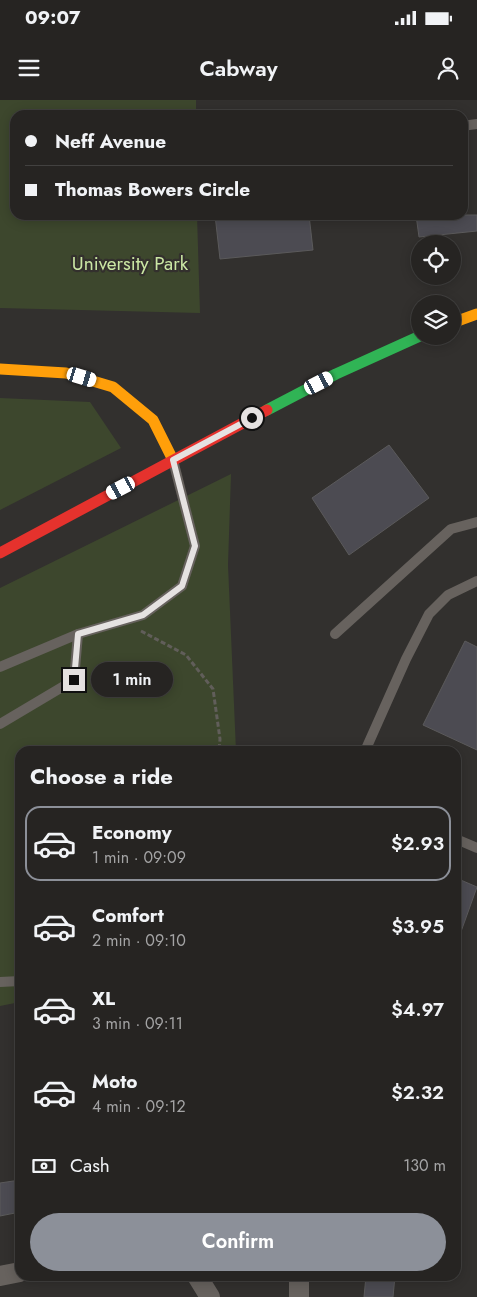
<!DOCTYPE html>
<html lang="en">
<head>
<meta charset="utf-8">
<style>
	body { margin:0; font-family:Jost,sans-serif; background:#2e2c2a; color:#f1f3f6; height:100vh; display:flex; flex-direction:column; font-size:19px; white-space:nowrap }
	* { box-sizing:border-box; margin:0 }
	p { font-size:16px; color:#a4a4a5 }
	.icon { flex:none; width:28px; height:28px; fill:none; stroke:currentColor; stroke-width:2; stroke-linecap:round; stroke-linejoin:round }
	.map { position:relative; flex:1; overflow:hidden }
	.side { position:absolute; left:15px; top:646px; width:446px; height:535px; display:flex; flex-direction:column; background:#262422; border-radius:15px; box-shadow:0 2px 12px #0003,0 0 0 1px #424140 }
	.side>* { flex:none }
	.guide { position:absolute; left:10px; top:10px; width:458px; height:110px; border-radius:15px; box-shadow:0 2px 12px #0003,0 0 0 1px #424140; display:grid; align-content:center; height:110px; padding:0 15px; background:#262422 }
	.controls { position:absolute; left:411px; top:135px; display:grid; gap:10px }
	.controls a { display:grid; place-items:center; width:50px; height:50px; border-radius:50%; background:#262422; box-shadow:0 2px 12px #0003,0 0 0 1px #424140; font-size:25px }
	.end { position:absolute; width:22px; height:22px; margin:-11px; border:6px solid #e5e2e1; background:#111; box-shadow:0 0 0 2px #111 }
	.from { border-radius:50% }
	.bubble { position:absolute; height:35px; border-radius:18px; background:#262422; box-shadow:0 2px 12px #0003,0 0 0 1px #424140; font-size:16px; font-weight:600; line-height:35px; text-align:center }
	.car { position:absolute; width:15px; height:30px; margin:-15px -8px; border-radius:6px; box-shadow:0 0 4px 1px #0007; background:linear-gradient(#fff 24%,#345 0 40%,#fff 0 76%,#345 0 86%,#fff 0) }
	.guide b { display:flex; align-items:center; gap:18px; height:48px; font-size:19px }
	.guide b+b { border-top:1px solid #424140 }
	.guide i { width:12px; height:12px; background:#f1f3f6 }
	ul { padding:0; list-style:none }
	li { display:flex; align-items:center; gap:15px; height:75px; margin:0 10px 8px; padding:0 5px; border:2px solid transparent; border-radius:15px }
	li div { flex:1 }
	li b { display:block; font-size:19px }
	li em { font-style:normal; font-weight:600 }
	li.on { border-color:#8c9099 }
	li>.icon { width:45px; height:45px; stroke-width:1.5 }
	h2 { padding:0 15px; font-size:22px; line-height:60px }
	.pay { display:flex; align-items:center; gap:12px; height:55px; padding:0 15px; font-size:19px }
	.pay p { margin-inline-start:auto }
	.cta { display:flex; gap:10px; margin-top:auto; padding:10px 15px }
	.cta a { flex:1; height:58px; border-radius:30px; background:#8c9099; color:#fff; font-size:20px; font-weight:600; line-height:58px; text-align:center }
	.status { display:flex; justify-content:space-between; align-items:center; height:35px; padding:0 25px; background:#262422; direction:ltr }
	.status svg { height:14px; fill:currentColor }
	header { display:flex; justify-content:space-between; align-items:center; height:65px; padding:0 15px; background:#262422; font-size:22px; font-weight:600 }
	.map>svg:first-child { display:block }
</style>
</head>
<body>
<div class="status"><b>09:07</b><svg viewBox="0 0 49 12"><path d="M0 12V9h3v3zM5 12V6h3v6zM10 12V3h3v9zM15 12V0h3v12zM26 1h20v11H26zM47 4h2v5h-2z"/></svg></div>
<header><svg class="icon" aria-label="menu" viewBox="0 0 24 24"><path d="M4 6h16M4 12h16M4 18h16"/></svg>Cabway<svg class="icon" aria-label="person" viewBox="0 0 24 24"><circle cx="12" cy="8" r="4"/><path d="M4 21q1-7 8-7t8 7"/></svg></header>
<div class="map">
<svg width="477" height="1197" viewBox="0 0 477 1197">
	<rect width="100%" height="100%" fill="#32302e"/>
	<g fill="#3d472d">
		<path d="M 0,0 L 196,0 L 196,15 L 15,15 L 15,115 L 197,115 L 200,213 L 0,208 Z"/>
		<path d="M 0,298 L 90,302 L 121,348 L 0,410 Z"/>
		<path d="M 231,374 L 228,465 L 236,651 L 20,651 L 20,902 L 0,906 L 0,488 Z"/>
	</g>
	<g fill="#4c4b52" stroke="#5b5a5b">
		<path d="M 215,115 L 309,115 L 313,150 L 220,159 Z"/>
		<path d="M 416,115 L 477,115 L 477,131 L 419,137 Z"/>
		<path d="M 389,345 L 429,398 L 349,455 L 312,398 Z"/>
		<path d="M 465,541 L 477,547 L 477,650 L 423,625 Z"/>
		<path d="M 456,778 L 477,787 L 458,840 L 456,840 Z"/>
		<path d="M 20,1080 L 20,1112 L 0,1116 L 0,1083 Z"/>
		<path d="M 366,1176 L 395,1176 L 393,1197 L 364,1197 Z"/>
	</g>
	<g fill="none" stroke-linecap="round" stroke-linejoin="round">
		<path stroke="#615e5a" stroke-width="3" stroke-dasharray="5 2.5" stroke-linecap="butt" d="M 141,531 L 186,555 L 213,589 L 220,639 L 219,651"/>
		<g stroke="#67625e" stroke-width="10">
			<path d="M 462,26 L 477,24"/>
			<path d="M 335,534 L 451,429 L 477,422"/>
			<path d="M 0,567 L 78,534 L 143,515 L 182,486 L 195,446 L 173,360"/>
			<path d="M 0,624 L 74,580 L 78,534"/>
			<path d="M 365,651 L 406,559 L 429,514 L 448,495 L 477,481"/>
			<path d="M 456,739 L 477,748"/>
			<path d="M 0,882 L 20,881"/>
		</g>
		<g stroke="#67625e" stroke-width="20">
			<path d="M 0,1176 L 20,1172"/>
			<path d="M 197,1176 L 210,1197"/>
			<path d="M 299,1176 L 299,1197"/>
		</g>
		<path stroke="#30b455" stroke-width="11" d="M 267,310 L 336,274 L 420,236"/>
		<g stroke="#ff9f0a" stroke-width="11">
			<path d="M 452,223 L 477,214"/>
			<path d="M 0,269 L 66,273 L 113,287 L 153,320 L 173,360"/>
		</g>
		<path stroke="#e5322d" stroke-width="11" d="M 0,453 L 267,310"/>
	</g>
	<g fill="none" stroke-linecap="round" stroke-linejoin="round">
		<path stroke="#e5e2e1" stroke-width="6" d="M 74,580 L 78,534 L 143,515 L 182,486 L 195,446 L 173,360 L 252,318"/>
	</g>
	<g text-anchor="middle" dominant-baseline="central" stroke-width="4.5" stroke-linejoin="round" paint-order="stroke">
		<g font-size="19" fill="#cbe7a4" stroke="#33302d">
			<text x="130" y="163">University Park</text>
		</g>
	</g>
</svg>
<div class="controls">
<a><svg class="icon" aria-label="locate" viewBox="0 0 24 24"><circle cx="12" cy="12" r="6"/><path d="M12 2v4M12 18v4M2 12h4M18 12h4"/></svg></a>
<a><svg class="icon" aria-label="layers" viewBox="0 0 24 24"><path d="M12 4l9 5-9 5-9-5zM3 14l9 5 9-5"/></svg></a>
</div>
<i class="end from" style="left:252px;top:318px"></i>
<i class="end" style="left:74px;top:580px"></i>
<div class="bubble" style="left:91px;top:562px;width:82px">1 min</div>
<i class="car" style="left:82px;top:277px;rotate:107deg"></i>
<i class="car" style="left:319px;top:283px;rotate:63deg"></i>
<i class="car" style="left:121px;top:388px;rotate:242deg"></i>
<div class="guide">
<b><i class="from"></i>Neff Avenue</b>
<b><i></i>Thomas Bowers Circle</b>
</div>
<section class="side">
<h2>Choose a ride</h2>
<ul>
<li class="on"><svg class="icon" aria-label="car" viewBox="0 0 24 24"><path d="M5 17H2v-5l4-1 3-4h7l3 4 3 1v5h-3M9 17h6M6 11h13"/><circle cx="7" cy="17" r="2"/><circle cx="17" cy="17" r="2"/></svg><div><b>Economy</b><p>1 min · 09:09</p></div><em>$2.93</em></li>
<li><svg class="icon" aria-label="car" viewBox="0 0 24 24"><path d="M5 17H2v-5l4-1 3-4h7l3 4 3 1v5h-3M9 17h6M6 11h13"/><circle cx="7" cy="17" r="2"/><circle cx="17" cy="17" r="2"/></svg><div><b>Comfort</b><p>2 min · 09:10</p></div><em>$3.95</em></li>
<li><svg class="icon" aria-label="car" viewBox="0 0 24 24"><path d="M5 17H2v-5l4-1 3-4h7l3 4 3 1v5h-3M9 17h6M6 11h13"/><circle cx="7" cy="17" r="2"/><circle cx="17" cy="17" r="2"/></svg><div><b>XL</b><p>3 min · 09:11</p></div><em>$4.97</em></li>
<li><svg class="icon" aria-label="car" viewBox="0 0 24 24"><path d="M5 17H2v-5l4-1 3-4h7l3 4 3 1v5h-3M9 17h6M6 11h13"/><circle cx="7" cy="17" r="2"/><circle cx="17" cy="17" r="2"/></svg><div><b>Moto</b><p>4 min · 09:12</p></div><em>$2.32</em></li>
</ul>
<div class="pay"><svg class="icon" aria-label="cash" viewBox="0 0 24 24"><path d="M3 7h18v10H3z"/><circle cx="12" cy="12" r="2"/></svg>Cash<p>130 m</p></div>
<div class="cta"><a>Confirm</a></div>
</section>
</div>
</body>
</html>
